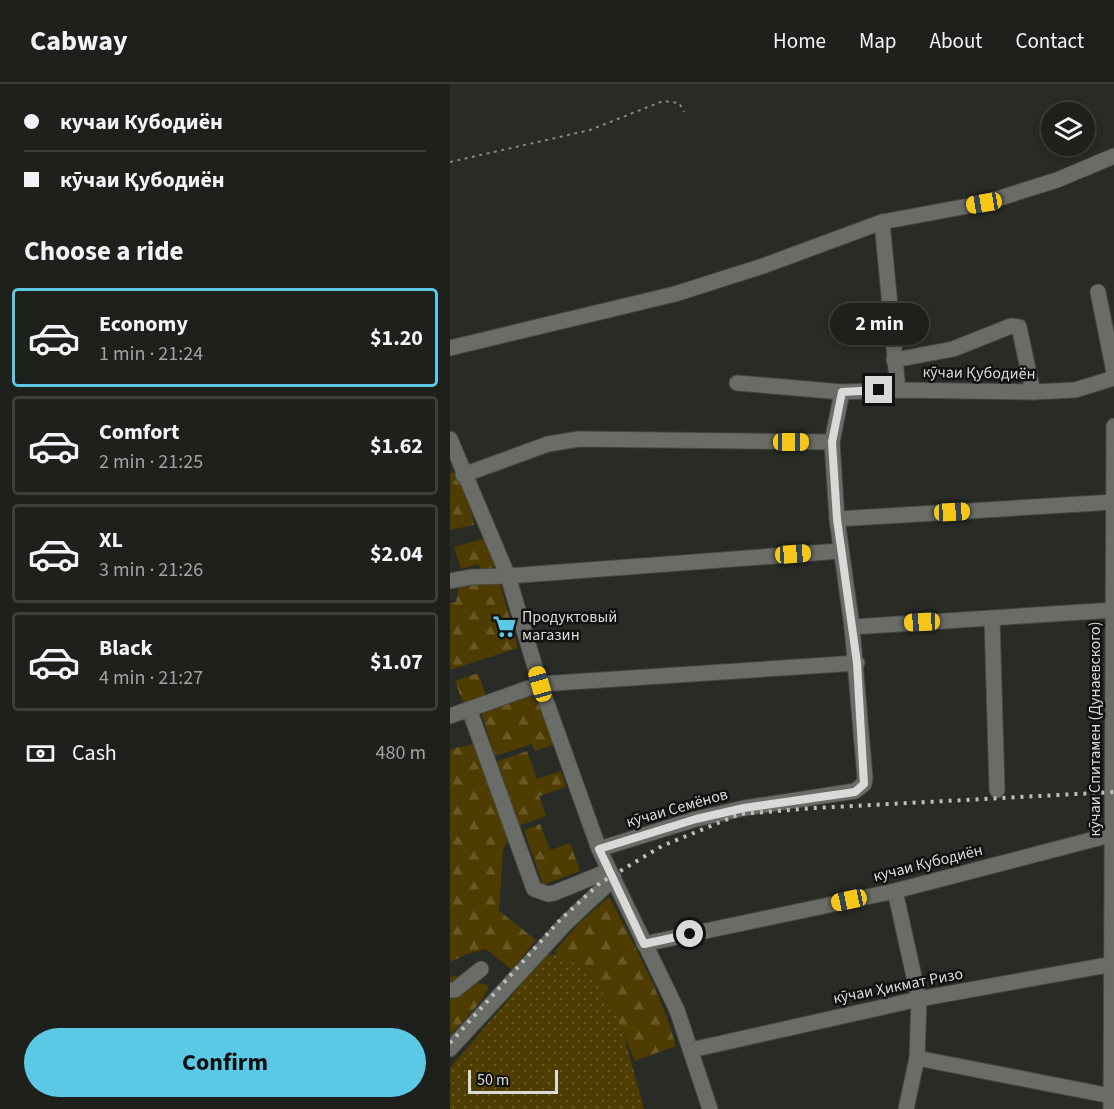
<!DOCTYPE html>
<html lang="en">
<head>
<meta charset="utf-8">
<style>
	body { margin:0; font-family:"Source Sans 3",sans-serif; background:#2b2d29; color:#f1f3f6; height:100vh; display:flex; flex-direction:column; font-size:22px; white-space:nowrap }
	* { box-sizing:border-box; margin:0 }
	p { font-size:20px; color:#a1a3a3 }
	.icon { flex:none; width:33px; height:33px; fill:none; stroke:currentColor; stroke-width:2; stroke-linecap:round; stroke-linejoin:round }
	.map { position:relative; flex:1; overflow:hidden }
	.sheet { display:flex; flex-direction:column; background:#1e201c; width:450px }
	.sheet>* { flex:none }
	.banner { display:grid; align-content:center; height:132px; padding:0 24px; background:#1e201c }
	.buttons { position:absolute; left:591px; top:18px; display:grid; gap:12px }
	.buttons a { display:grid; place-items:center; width:54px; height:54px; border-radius:50%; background:#1e201c; box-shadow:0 3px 9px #0003,0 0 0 2px #3c3e3b; font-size:30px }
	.scale { position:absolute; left:18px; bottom:15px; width:90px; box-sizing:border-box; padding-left:6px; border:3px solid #d9dad7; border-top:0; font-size:16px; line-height:21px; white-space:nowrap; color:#d9dad7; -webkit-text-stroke:4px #121311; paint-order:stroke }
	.end { position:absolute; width:27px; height:27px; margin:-14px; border:8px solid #d9dad7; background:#111; box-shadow:0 0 0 3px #111 }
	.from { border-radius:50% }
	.bubble { position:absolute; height:42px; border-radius:21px; background:#1e201c; box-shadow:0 3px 9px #0003,0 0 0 2px #3c3e3b; font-size:20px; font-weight:700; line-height:42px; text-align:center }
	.car { position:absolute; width:18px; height:36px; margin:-18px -9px; border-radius:8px; box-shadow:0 0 4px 2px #0007; background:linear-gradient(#f5c518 24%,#345 0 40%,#f5c518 0 76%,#345 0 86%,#f5c518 0) }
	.banner b { display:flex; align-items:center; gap:21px; height:57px; font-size:22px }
	.banner b+b { border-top:2px solid #3c3e3b }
	.banner i { width:15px; height:15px; background:#f1f3f6 }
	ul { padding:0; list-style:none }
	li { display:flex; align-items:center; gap:18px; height:99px; margin:0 12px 9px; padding:0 12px; border:3px solid #3c3e3b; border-radius:6px }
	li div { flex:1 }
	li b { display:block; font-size:22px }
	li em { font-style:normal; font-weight:700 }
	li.selected { border-color:#5bc8e6 }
	li>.icon { width:54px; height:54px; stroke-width:1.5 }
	h2 { padding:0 24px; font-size:27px; line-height:72px }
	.pay { display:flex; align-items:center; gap:15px; height:66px; padding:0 24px; font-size:22px }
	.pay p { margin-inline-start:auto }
	.cta { display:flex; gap:12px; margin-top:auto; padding:12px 24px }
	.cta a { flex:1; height:69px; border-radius:36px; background:#5bc8e6; color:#111; font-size:24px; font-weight:700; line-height:69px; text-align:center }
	header { display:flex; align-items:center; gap:36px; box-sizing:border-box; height:84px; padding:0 30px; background:#1e201c; border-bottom:2px solid #3c3e3b }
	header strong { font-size:28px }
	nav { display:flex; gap:33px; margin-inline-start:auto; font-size:21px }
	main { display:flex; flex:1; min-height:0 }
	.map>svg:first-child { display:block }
</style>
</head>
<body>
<header>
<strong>Cabway</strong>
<nav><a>Home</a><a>Map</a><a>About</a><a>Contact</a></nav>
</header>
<main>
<section class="sheet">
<div class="banner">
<b><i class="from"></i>кучаи Кубодиён</b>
<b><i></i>кӯчаи Қубодиён</b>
</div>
<h2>Choose a ride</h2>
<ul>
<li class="selected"><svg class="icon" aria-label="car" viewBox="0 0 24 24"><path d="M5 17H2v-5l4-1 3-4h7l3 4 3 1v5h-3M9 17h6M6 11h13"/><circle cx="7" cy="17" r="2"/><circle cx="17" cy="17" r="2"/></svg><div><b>Economy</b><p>1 min · 21:24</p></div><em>$1.20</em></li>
<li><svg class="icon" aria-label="car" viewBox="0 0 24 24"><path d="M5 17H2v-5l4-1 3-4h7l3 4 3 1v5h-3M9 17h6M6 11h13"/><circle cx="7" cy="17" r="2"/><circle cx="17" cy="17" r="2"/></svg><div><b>Comfort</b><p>2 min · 21:25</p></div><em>$1.62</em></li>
<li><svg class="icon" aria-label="car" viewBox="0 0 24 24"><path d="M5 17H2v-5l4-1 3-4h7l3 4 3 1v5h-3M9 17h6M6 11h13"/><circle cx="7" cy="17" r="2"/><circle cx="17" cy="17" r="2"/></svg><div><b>XL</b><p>3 min · 21:26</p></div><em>$2.04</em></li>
<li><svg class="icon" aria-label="car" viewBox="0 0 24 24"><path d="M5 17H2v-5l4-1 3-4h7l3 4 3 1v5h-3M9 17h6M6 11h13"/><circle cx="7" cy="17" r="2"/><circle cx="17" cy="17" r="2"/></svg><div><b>Black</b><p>4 min · 21:27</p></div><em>$1.07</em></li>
</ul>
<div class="pay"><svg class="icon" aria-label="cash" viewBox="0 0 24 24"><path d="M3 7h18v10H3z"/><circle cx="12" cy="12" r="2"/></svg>Cash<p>480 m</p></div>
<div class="cta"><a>Confirm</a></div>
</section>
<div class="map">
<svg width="664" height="1025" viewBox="0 0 664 1025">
	<defs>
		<pattern id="grass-dots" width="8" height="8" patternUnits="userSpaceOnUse" patternTransform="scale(1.5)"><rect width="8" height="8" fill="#4e3c00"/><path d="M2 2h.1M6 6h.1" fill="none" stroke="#675824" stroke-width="1.8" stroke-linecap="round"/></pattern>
		<pattern id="forest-firs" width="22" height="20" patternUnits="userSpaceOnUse" patternTransform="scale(1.5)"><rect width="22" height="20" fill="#4e3c00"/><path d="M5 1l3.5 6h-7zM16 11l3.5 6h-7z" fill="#675824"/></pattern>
	</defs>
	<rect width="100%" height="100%" fill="#282b26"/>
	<path fill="url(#grass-dots)" d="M 151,867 L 194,1025 L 0,1025 L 0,984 L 96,871 Z"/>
	<g fill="url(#forest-firs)">
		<path d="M 14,386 L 24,441 L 0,446 L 0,389 Z"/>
		<path d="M 39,453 L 48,482 L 31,487 L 28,480 L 11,485 L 4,463 Z"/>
		<path d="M 49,496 L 68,564 L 0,586 L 0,519 L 6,518 L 10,497 Z"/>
		<path d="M 28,589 L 36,611 L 13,619 L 5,597 Z"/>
		<path d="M 85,606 L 104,661 L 85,667 L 82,660 L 45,672 L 31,629 L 67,617 L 65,613 Z"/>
		<path d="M 24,660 L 62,748 L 53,766 L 49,827 L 86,856 L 62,886 L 36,865 L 17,870 L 0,878 L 0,665 Z"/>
		<path d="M 77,667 L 87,695 L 111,687 L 116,703 L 89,712 L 96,732 L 68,742 L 46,678 Z"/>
		<path d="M 90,740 L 100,766 L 120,759 L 130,787 L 93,801 L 74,746 Z"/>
		<path d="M 159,813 C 185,862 211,909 226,962 L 185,977 C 163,928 156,892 104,868 L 129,839 Z"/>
		<path d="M 7,892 L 39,902 L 32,916 L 0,952 L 0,893 Z"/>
	</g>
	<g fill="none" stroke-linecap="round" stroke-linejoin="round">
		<defs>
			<g id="minor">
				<path d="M 432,138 L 448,306"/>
				<path d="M 648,208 L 664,288"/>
				<path d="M 0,264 L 225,210 L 313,182 L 432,138 L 534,119 L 607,96 L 664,72"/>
				<path d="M 444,276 L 503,265 L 561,242 L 569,243 L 583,308"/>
				<path d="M 287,299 L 392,308 L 448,306 L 583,308 L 625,306 L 664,294"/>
				<path d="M 392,308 L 382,358 L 387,435 L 402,543"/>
				<path d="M 0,355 L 58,492 L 90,600 L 149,765 L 227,926 L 260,1025"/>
				<path d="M 13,391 L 98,360 L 129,355 L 382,358"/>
				<path d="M 387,435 L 664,418"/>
				<path d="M 0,497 L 21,493 L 58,492 L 390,467"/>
				<path d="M 542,534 L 547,706"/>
				<path d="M 19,625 L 84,805 L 98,810 L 104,809 L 158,787"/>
				<path d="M 0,632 L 90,600 L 407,579"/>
				<path d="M 149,765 L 246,735 L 294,724 L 405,707 L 414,700 L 415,694 L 402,543 L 664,526"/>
				<path d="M 445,807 L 469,915 L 467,974 L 456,1025"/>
				<path d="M 194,860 L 445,807 L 664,750"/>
				<path d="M 0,906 L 5,906 L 31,885"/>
				<path d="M 0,965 L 117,838 L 164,794"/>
				<path d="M 241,966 L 469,915 L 663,880"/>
				<path d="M 467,974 L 661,1012"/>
				<path d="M 661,1025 L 664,342"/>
			</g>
		</defs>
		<use href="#minor" stroke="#454743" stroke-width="17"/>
		<path stroke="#868884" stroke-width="2" stroke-dasharray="3 4.5" stroke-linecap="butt" d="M 0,78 L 140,46 L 213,17 L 229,19 L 234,28"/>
		<use href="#minor" stroke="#6a6d67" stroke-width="15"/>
		<path stroke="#bebfbc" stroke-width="4" stroke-dasharray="3 6" stroke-linecap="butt" d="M 0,959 L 110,836 L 150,799 L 212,762 L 290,730 L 365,724 L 664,708"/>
	</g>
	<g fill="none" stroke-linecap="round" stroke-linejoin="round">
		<path stroke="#d9dad7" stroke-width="8" d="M 240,850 L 194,860 L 149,765 L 246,735 L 294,724 L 405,708 L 414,700 L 407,579 L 387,435 L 382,358 L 392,308 L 429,306"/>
	</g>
	<defs>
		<symbol id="supermarket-bare" viewBox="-9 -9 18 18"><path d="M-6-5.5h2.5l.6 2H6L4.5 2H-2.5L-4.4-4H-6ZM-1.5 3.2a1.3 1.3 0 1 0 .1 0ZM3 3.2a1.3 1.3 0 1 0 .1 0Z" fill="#5bc8e6" stroke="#121311" stroke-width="2.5" paint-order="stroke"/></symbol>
	</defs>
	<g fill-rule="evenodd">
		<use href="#supermarket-bare" x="38" y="526" width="33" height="33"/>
	</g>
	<g text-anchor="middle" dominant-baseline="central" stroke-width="5" stroke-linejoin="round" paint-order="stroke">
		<g font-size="16" fill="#d9dad7" stroke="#121311">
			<text transform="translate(529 289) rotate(1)">кӯчаи Қубодиён</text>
			<text transform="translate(645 645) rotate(-90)">кӯчаи Спитамен (Дунаевского)</text>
			<text transform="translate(227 724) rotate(-16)">кӯчаи Семёнов</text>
			<text transform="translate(478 779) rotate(-14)">кучаи Кубодиён</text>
			<text transform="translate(448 902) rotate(-11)">кӯчаи Ҳикмат Ризо</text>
		</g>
		<g font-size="16" fill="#d9dad7" stroke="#121311" text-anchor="start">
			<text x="72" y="533">Продуктовый<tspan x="72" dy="18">магазин</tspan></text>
		</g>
	</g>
</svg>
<div class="buttons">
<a><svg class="icon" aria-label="layers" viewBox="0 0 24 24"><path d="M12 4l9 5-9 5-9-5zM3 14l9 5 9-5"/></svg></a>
</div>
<div class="scale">50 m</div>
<i class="end from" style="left:240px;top:850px"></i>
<i class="end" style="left:429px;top:306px"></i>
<div class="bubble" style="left:380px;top:219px;width:99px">2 min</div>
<i class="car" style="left:534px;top:119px;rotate:260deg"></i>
<i class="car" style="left:341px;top:358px;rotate:90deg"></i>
<i class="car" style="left:502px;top:428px;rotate:87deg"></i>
<i class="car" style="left:343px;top:470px;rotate:86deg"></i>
<i class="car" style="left:472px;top:538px;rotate:267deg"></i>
<i class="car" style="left:90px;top:600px;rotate:344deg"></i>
<i class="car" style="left:399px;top:816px;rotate:258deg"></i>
</div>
</main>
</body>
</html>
